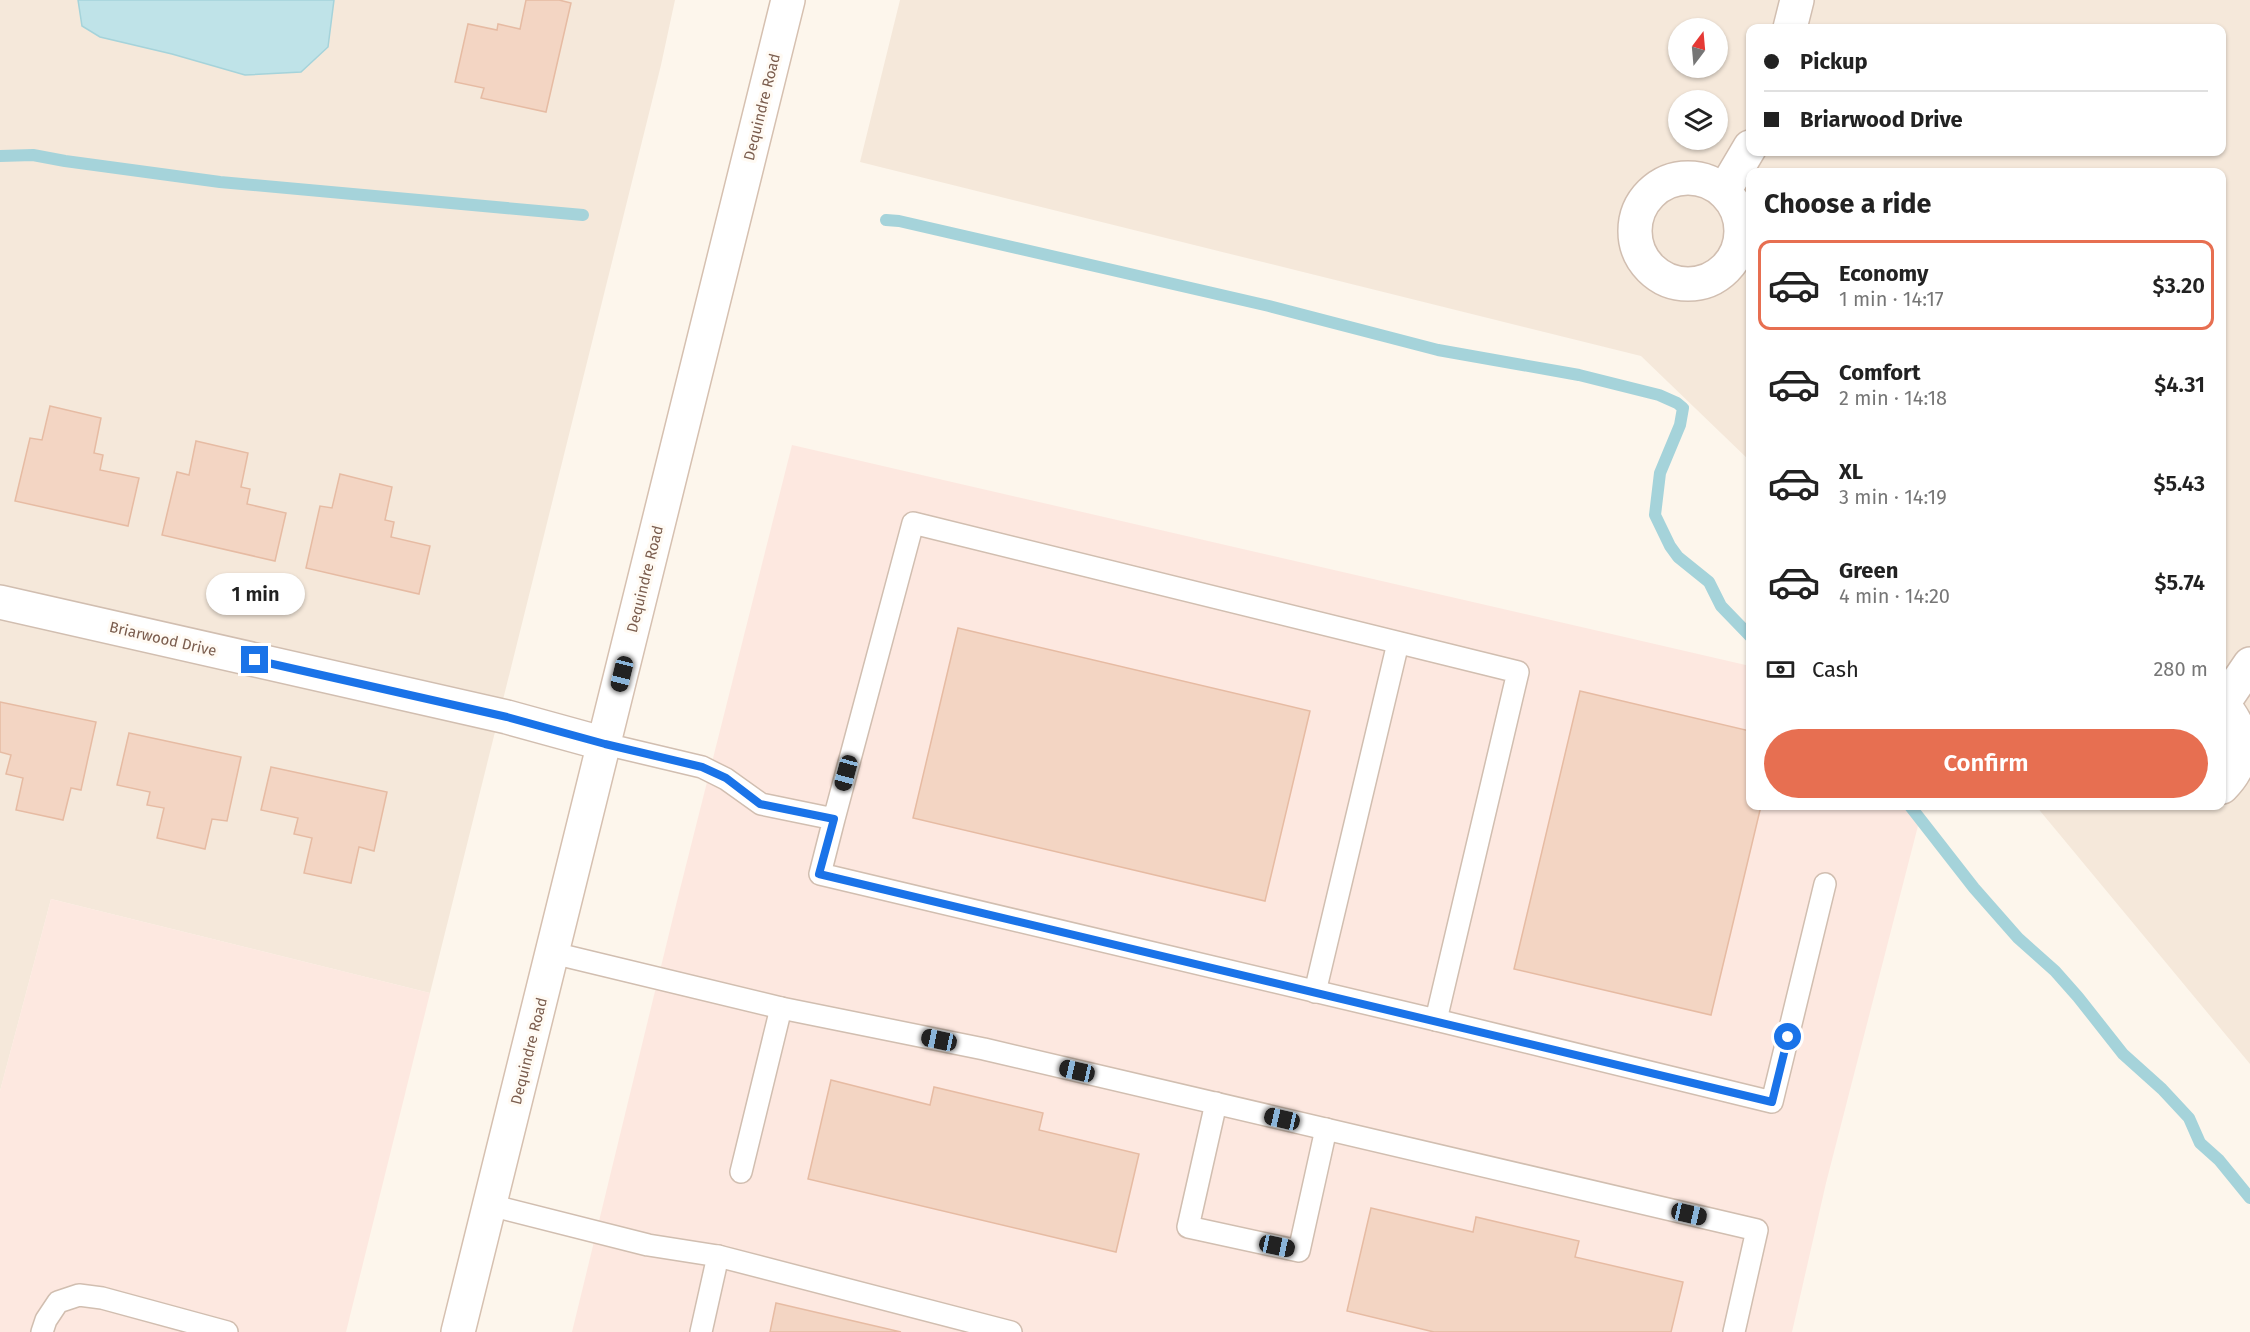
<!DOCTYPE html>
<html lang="en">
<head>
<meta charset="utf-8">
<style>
	body { margin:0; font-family:"Fira Sans",sans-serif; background:#f6f6f6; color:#222; height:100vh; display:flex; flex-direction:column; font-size:22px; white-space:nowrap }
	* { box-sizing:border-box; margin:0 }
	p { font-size:20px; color:#767676 }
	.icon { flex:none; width:33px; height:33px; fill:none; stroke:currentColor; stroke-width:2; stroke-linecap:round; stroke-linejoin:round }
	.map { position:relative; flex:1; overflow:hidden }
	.sheet { position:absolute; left:1746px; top:168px; width:480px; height:642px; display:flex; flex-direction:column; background:#fff; border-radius:12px; box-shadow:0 2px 4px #0004 }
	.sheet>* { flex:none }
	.banner { position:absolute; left:1746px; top:24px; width:480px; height:132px; border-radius:12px; box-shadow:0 2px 4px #0004; display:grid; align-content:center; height:132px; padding:0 18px; background:#fff }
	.needle { width:39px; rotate:16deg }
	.fabs { position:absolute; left:1668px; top:18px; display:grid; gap:12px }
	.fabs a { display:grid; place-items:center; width:60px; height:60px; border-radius:50%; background:#fff; box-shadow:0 2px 4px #0004; font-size:30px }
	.end { position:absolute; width:27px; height:27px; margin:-14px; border:8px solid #1a73e8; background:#fff; box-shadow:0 0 0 3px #fff }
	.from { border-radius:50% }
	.bubble { position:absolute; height:42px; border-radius:21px; background:#fff; box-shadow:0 2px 4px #0004; font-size:20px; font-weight:600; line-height:42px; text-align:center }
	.car { position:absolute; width:18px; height:36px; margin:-18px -9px; border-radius:8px; box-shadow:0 0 4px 2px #0007; background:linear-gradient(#222 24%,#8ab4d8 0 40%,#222 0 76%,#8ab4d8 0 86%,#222 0) }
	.banner b { display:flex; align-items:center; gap:21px; height:57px; font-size:22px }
	.banner b+b { border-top:2px solid #e0e0e0 }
	.banner i { width:15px; height:15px; background:#222 }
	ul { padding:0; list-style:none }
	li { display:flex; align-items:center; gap:18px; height:90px; margin:0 12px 9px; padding:0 6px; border:3px solid transparent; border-radius:12px }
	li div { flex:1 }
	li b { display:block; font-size:22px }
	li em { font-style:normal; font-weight:600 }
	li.on { border-color:#e76f51 }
	li>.icon { width:54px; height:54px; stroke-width:1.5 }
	h2 { padding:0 18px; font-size:27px; line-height:72px }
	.pay { display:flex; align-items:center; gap:15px; height:66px; padding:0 18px; font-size:22px }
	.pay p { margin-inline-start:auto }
	.primary-button { display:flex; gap:12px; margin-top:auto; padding:12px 18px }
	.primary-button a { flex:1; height:69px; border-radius:36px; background:#e76f51; color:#fff; font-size:24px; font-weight:600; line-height:69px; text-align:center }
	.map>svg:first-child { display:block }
</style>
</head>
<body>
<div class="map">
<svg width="2250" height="1332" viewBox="0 0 2250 1332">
	<rect width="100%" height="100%" fill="#fdf6ec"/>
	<g fill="#f5e8da" fill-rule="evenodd">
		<path d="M 0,0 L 675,0 L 661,65 L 430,993 L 51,899 L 0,1091 Z"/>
		<path d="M 900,0 L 2250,0 L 2250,1064 L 2036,806 L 2222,806 L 2222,172 L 1750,172 L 1750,461 L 1641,356 L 860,162 ZM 1678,28 L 1718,28 L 1718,68 L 1678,68 ZM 1750,28 L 2222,28 L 2222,152 L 1750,152 ZM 1678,100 L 1718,100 L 1718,140 L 1678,140 Z"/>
	</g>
	<g fill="#fde8e0">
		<path d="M 792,445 L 1750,666 L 1750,806 L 1908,806 L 1920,818 L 1826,1183 L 1792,1332 L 572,1332 L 676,905 Z"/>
		<path d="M 51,899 L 430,993 L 346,1332 L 0,1332 L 0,1091 Z"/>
	</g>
	<path fill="#bfe3e8" stroke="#a5d3da" stroke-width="1.5" d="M 78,0 L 334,0 L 328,47 L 301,72 L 245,75 L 172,54 L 100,37 L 82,26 Z"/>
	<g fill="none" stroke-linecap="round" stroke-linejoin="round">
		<g stroke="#a5d3da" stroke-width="12">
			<path d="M 0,156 L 33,155 L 65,161 L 220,182 L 583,215"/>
			<path d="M 886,220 L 899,221 L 1269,306 L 1438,350 L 1579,375 L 1659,395 L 1677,403 L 1683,408 L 1680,425 L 1660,473 L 1655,515 L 1670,546 L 1678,557 L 1709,582 L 1721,606 L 1750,636"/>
			<path d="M 1910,806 L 1974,888 L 2018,938 L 2055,971 L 2078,997 L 2123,1054 L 2162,1089 L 2189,1118 L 2200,1143 L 2219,1160 L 2250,1198"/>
		</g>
	</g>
	<g fill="#f3d5c3" stroke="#e6bba3" stroke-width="1.5">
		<path d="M 526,0 L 559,0 L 571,3 L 546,112 L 481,98 L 484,88 L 455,82 L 468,24 L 497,30 L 498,24 L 520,29 Z"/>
		<path d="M 50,406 L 101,418 L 94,453 L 103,455 L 100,470 L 139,478 L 128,526 L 15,501 L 30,438 L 42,440 Z"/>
		<path d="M 196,441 L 248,453 L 241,487 L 250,489 L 247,504 L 286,513 L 275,561 L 162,535 L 177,472 L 189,475 Z"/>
		<path d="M 340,474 L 392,487 L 385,520 L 394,522 L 391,537 L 430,546 L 419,594 L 306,568 L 320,506 L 332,508 Z"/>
		<path d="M 958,628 L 1310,711 L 1265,901 L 913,818 Z"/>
		<path d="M 1580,691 L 1750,731 L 1750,806 L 1761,806 L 1711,1015 L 1514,969 Z"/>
		<path d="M 0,702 L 96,722 L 81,790 L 71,788 L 63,820 L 16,810 L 23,778 L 6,774 L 11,755 L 0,752 Z"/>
		<path d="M 129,733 L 241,757 L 227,821 L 212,819 L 205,849 L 157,838 L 164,808 L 147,805 L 150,792 L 117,785 Z"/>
		<path d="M 271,767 L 387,792 L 374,851 L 359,847 L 351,883 L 304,873 L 312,838 L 294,834 L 298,818 L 261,810 Z"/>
		<path d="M 831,1080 L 930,1105 L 934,1087 L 1043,1113 L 1039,1130 L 1139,1154 L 1116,1252 L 808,1179 Z"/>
		<path d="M 1371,1208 L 1473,1232 L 1476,1217 L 1579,1241 L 1575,1257 L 1683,1282 L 1671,1332 L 1434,1332 L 1347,1311 Z"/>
		<path d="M 776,1303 L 901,1332 L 770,1332 Z"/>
	</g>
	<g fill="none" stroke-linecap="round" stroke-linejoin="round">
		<defs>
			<g id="lane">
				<path d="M 605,744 L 702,767 L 726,779 L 761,804 L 834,819 L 913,523 L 1518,672 L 1436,1020 L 820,874 L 834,819"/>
				<path d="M 553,953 L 781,1008 L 984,1049 L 1757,1230 L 1734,1332"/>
				<path d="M 1315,992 L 1398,643"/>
				<path d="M 1436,1020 L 1772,1102 L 1825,884"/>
				<path d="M 1216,1103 L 1188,1227 L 1299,1251 L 1326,1129"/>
				<path d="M 741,1172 L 781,1008"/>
				<path d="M 490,1205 L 648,1245 L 718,1256 L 1011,1332"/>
				<path d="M 42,1332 L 46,1320 L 58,1302 L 79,1295 L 102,1298 L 227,1332"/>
				<path d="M 701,1332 L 718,1256"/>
			</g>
			<g id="street">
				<path d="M 1790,28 L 1797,0"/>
				<circle cx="1688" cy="231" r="53"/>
				<path d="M 1724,191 L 1750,147"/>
				<path d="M 0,602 L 507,717 L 605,744"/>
				<path d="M 2222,704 C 2247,731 2248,761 2222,787"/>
				<path d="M 2222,705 L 2250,664"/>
			</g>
			<path id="secondary" d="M 458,1332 L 788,0"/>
		</defs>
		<use href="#lane" stroke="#d1beb0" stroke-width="24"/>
		<use href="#street" stroke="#d1beb0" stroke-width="36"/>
		<use href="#secondary" stroke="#d6c0b0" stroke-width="36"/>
		<use href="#lane" stroke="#fff" stroke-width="21"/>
		<use href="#street" stroke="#fff" stroke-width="33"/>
		<use href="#secondary" stroke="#fff" stroke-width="33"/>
	</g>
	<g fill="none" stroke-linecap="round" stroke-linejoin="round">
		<path stroke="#1a73e8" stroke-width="8" d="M 255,660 L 507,717 L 605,744 L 702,767 L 726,778 L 760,804 L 834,819 L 819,874 L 1772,1102 L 1788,1037"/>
	</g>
	<g text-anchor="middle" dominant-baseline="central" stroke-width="6" stroke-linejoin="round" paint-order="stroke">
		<g font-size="15" fill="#7a5c4d" stroke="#fffaf3">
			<text transform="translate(762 107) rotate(-76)">Dequindre Road</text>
			<text transform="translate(645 579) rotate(-76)">Dequindre Road</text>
			<text transform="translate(163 639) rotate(13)">Briarwood Drive</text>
			<text transform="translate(529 1051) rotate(-76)">Dequindre Road</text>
		</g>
	</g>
</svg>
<div class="fabs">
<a><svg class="needle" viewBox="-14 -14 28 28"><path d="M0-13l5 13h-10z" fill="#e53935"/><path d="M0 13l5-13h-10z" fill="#767676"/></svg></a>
<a><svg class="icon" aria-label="layers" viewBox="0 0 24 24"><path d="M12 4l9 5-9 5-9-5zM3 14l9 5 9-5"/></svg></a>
</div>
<i class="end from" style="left:1788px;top:1037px"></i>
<i class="end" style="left:255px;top:660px"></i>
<div class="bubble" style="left:206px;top:573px;width:99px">1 min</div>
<i class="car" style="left:622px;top:674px;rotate:194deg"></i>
<i class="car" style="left:846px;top:773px;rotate:195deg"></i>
<i class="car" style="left:939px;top:1040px;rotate:282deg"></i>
<i class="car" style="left:1077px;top:1071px;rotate:283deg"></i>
<i class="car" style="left:1282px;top:1119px;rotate:283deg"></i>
<i class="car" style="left:1689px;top:1214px;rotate:103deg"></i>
<i class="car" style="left:1277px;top:1246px;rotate:102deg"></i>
<div class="banner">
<b><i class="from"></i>Pickup</b>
<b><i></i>Briarwood Drive</b>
</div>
<section class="sheet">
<h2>Choose a ride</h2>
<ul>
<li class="on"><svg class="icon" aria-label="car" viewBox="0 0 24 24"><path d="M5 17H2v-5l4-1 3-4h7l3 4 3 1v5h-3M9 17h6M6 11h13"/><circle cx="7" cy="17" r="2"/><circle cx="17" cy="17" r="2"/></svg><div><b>Economy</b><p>1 min · 14:17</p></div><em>$3.20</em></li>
<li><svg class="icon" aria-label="car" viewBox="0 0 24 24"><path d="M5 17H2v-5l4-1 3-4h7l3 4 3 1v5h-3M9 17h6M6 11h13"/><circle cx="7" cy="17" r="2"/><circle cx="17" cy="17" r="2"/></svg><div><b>Comfort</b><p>2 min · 14:18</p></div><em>$4.31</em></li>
<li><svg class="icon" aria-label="car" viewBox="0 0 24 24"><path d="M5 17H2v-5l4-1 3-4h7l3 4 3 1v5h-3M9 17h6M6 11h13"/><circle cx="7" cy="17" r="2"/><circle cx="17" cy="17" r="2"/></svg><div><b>XL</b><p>3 min · 14:19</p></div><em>$5.43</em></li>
<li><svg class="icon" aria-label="car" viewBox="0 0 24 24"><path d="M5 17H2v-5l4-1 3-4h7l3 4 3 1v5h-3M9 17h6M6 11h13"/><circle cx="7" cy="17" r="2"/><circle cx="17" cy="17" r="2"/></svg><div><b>Green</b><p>4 min · 14:20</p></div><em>$5.74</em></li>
</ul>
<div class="pay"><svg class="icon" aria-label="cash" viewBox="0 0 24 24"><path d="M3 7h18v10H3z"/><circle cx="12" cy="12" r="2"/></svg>Cash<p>280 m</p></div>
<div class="primary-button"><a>Confirm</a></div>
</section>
</div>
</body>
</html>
